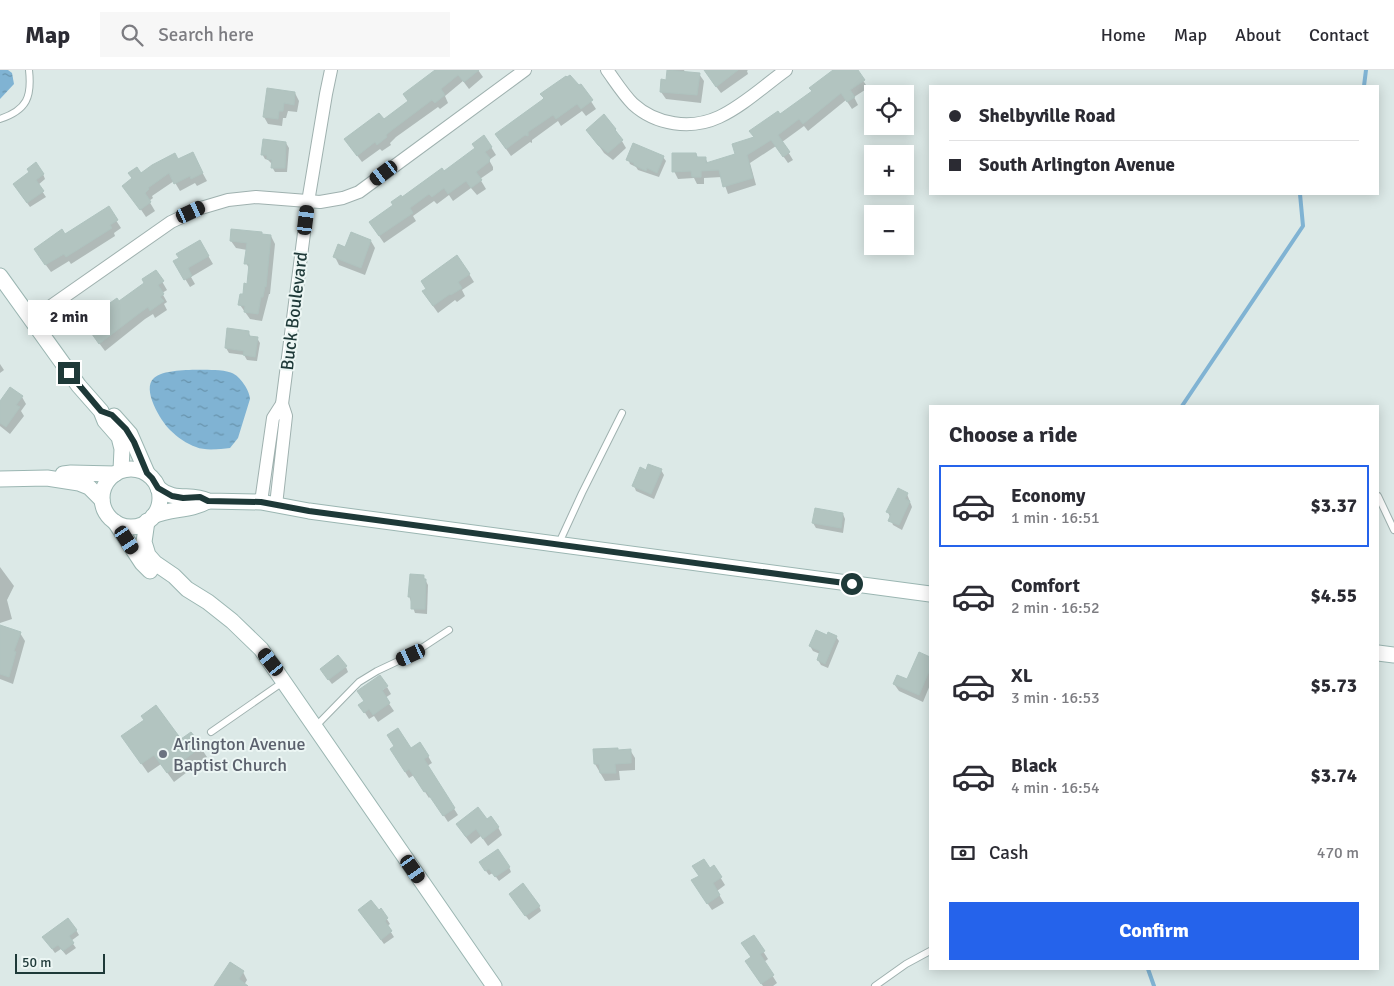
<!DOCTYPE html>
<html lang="en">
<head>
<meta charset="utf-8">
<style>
	body { margin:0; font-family:Signika,sans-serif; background:#f7f7f7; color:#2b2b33; height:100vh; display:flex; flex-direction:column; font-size:19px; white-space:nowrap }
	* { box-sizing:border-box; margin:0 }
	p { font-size:16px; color:#7c7c81 }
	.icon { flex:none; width:28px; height:28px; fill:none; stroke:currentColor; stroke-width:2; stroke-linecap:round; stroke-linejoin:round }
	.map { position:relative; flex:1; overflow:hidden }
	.side { position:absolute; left:929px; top:335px; width:450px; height:565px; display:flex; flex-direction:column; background:#fff; border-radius:0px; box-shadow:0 2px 12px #0003 }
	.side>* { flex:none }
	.hud { position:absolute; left:929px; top:15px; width:450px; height:110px; border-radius:0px; box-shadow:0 2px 12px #0003; display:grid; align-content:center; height:110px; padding:0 20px; background:#fff }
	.tools { position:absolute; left:864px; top:15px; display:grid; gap:10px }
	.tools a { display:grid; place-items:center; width:50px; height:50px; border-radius:0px; background:#fff; box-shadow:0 2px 12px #0003; font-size:25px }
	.scale { position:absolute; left:15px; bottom:12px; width:90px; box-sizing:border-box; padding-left:5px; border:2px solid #1e3938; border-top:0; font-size:14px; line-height:18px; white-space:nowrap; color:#1e3938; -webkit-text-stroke:4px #ecf6f4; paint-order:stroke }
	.end { position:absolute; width:22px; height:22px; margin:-11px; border:6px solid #1e3938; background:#fff; box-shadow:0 0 0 2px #fff }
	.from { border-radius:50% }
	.bubble { position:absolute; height:35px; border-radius:0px; background:#fff; box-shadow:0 2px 12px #0003; font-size:16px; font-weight:800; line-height:35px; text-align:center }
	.car { position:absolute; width:15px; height:30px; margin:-15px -8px; border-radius:6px; box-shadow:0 0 4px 1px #0007; background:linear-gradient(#222 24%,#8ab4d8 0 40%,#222 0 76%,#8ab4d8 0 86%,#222 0) }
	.hud b { display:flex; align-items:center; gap:18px; height:48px; font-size:19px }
	.hud b+b { border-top:1px solid #e1e1e2 }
	.hud i { width:12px; height:12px; background:#2b2b33 }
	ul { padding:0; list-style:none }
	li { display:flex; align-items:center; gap:15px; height:82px; margin:0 10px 8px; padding:0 10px; border:2px solid transparent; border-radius:0px }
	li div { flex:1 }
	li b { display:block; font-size:19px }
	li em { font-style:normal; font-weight:800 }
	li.current { border-color:#2563eb }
	li>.icon { width:45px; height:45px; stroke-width:1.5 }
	h2 { padding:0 20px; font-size:22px; line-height:60px }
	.pay { display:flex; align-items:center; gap:12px; height:55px; padding:0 20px; font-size:19px }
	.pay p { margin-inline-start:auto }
	.primary-button { display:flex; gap:10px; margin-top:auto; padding:10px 20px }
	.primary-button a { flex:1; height:58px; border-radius:0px; background:#2563eb; color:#fff; font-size:20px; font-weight:800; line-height:58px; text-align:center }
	header { display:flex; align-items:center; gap:30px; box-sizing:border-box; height:70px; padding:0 25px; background:#fff; border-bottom:1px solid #e1e1e2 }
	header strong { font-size:24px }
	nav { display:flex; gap:28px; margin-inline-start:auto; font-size:18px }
	.search { width:350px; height:45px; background:#f7f7f7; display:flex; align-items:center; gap:12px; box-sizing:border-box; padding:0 18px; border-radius:0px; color:#7c7c81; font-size:19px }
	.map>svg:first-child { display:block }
</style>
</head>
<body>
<header>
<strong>Map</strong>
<div class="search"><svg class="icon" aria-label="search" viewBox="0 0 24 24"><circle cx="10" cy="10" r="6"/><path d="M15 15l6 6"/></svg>Search here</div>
<nav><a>Home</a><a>Map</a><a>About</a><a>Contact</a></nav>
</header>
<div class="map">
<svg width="1394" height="916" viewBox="0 0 1394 916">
	<defs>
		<pattern id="water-ripples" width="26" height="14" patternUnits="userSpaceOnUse" patternTransform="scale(1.25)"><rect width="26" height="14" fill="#80b3d3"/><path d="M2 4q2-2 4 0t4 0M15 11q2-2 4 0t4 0" fill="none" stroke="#6893ac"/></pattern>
	</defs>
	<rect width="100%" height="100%" fill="#dce9e7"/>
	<g fill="url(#water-ripples)">
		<path d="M 0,0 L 8,0 L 12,3 L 14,14 L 0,29 Z"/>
		<path d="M 215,300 C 220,300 227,301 232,303 C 240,306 250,321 250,329 L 238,368 L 230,378 C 220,379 205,381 196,377 C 187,374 177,367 170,360 C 161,351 141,319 154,308 C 166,298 200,300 215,300 Z"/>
	</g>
	<g fill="#0003">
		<path d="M 437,0 L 478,0 L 483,7 L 469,19 L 463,11 L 445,26 L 448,33 L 440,39 L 438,37 L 396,67 L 390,73 L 391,75 L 382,81 L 380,79 L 362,92 L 350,76 L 409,32 Z"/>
		<path d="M 668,0 L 684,0 L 685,2 L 699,4 L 704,11 L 701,33 L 666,29 L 661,22 L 667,11 Z"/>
		<path d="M 715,0 L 748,0 L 747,1 L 748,4 L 721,23 L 712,11 Z"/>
		<path d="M 835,0 L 856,0 L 868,18 L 854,27 L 858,35 L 852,39 L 846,30 L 808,61 L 804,56 L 782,72 L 793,90 L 788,93 L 776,76 L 750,93 L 756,115 L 728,124 L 722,107 L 704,108 L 704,114 L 697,114 L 694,108 L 678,109 L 674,101 L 696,84 L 698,88 L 705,88 L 708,93 L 737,85 L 780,46 L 813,22 Z"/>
		<path d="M 581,16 L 596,39 L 586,46 L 582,41 L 561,56 L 558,51 L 532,70 L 532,73 L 530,72 L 511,86 L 501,72 Z"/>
		<path d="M 295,23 L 299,31 L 297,42 L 288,41 L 286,48 L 283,48 L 282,56 L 268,54 L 264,47 Z"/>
		<path d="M 615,59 L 626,78 L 613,90 L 604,83 L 588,60 Z"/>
		<path d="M 286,73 L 289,78 L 287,102 L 275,102 L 272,97 L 272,94 L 268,90 L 265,89 L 262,84 Z"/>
		<path d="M 491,77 L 496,85 L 489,90 L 493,97 L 493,100 L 480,109 L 486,119 L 477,125 L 471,118 L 453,131 L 449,125 L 437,134 L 434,131 L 413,146 L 416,151 L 384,173 L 375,160 L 401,128 L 443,103 Z"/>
		<path d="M 663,87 L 666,91 L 659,107 L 638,100 L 636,97 L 630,94 L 628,89 Z"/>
		<path d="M 178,91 L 196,91 L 207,111 L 197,116 L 195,113 L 180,121 L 174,111 L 152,126 L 153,128 L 149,131 L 155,141 L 146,147 L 129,122 L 141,105 Z"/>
		<path d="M 43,104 L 45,109 L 38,115 L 46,127 L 30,137 L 17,119 Z"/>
		<path d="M 108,138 L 121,158 L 114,163 L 115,166 L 71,194 L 69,191 L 51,202 L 40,187 L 65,165 Z"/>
		<path d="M 262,165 L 271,166 L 275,174 L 270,224 L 269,224 L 262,251 L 250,249 L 240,235 L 248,215 L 250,200 L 246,193 L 247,180 L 236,178 L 231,171 Z"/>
		<path d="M 371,171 L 375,178 L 365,205 L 339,195 L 335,187 L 346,179 Z"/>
		<path d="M 200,172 L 213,194 L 191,207 L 195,214 L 190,217 L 175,192 Z"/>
		<path d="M 156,201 L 167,220 L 162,223 L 167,232 L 164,234 L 167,240 L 155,248 L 153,244 L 145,249 L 105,281 L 93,265 L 119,233 L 146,213 Z"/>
		<path d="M 469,204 L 474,212 L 462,220 L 465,226 L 457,232 L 455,230 L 438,243 L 428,229 Z"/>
		<path d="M 248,262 L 251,267 L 257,268 L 260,273 L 257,291 L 247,290 L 244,285 L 229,283 L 226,278 Z"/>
		<path d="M 0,294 L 4,300 L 0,303 Z"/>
		<path d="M 22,327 L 26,334 L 21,341 L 24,346 L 10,364 L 0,356 L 0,333 Z"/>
		<path d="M 661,400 L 664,405 L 654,429 L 636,421 L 634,416 L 646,401 Z"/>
		<path d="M 907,424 L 912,437 L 902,460 L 893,455 L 888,442 Z"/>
		<path d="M 843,444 L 845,449 L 843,463 L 816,458 L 813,453 Z"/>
		<path d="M 0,497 L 14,516 L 7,530 L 12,549 L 0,553 Z"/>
		<path d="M 423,506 L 428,515 L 427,544 L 415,543 L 409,526 Z"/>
		<path d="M 0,556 L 20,563 L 25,571 L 13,614 L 0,609 Z"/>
		<path d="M 828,567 L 836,567 L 839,571 L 828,598 L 821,595 L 818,590 L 820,584 L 813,581 L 810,576 Z"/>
		<path d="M 930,588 L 930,615 L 923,632 L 899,621 L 894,614 L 908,611 Z"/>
		<path d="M 346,597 L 348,602 L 332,614 L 325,605 Z"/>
		<path d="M 387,617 L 391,624 L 385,628 L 394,641 L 378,652 L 374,646 L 369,649 L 360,635 Z"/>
		<path d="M 191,663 L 207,687 L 174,712 L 161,694 L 148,703 L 129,676 L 181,671 Z"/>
		<path d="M 630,680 L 635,688 L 635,700 L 619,701 L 620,710 L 605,711 L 595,694 L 595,681 Z"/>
		<path d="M 395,686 L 428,686 L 432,693 L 427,696 L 458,745 L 448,752 L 431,726 L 429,728 L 414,705 L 409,708 Z"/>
		<path d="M 487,750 L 498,757 L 502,765 L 488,776 L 481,766 L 471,774 L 462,762 Z"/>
		<path d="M 483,797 L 509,797 L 511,802 L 499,811 L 493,803 L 489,805 Z"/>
		<path d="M 714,797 L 725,815 L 717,821 L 724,833 L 712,840 L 697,818 L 700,806 Z"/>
		<path d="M 513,829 L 539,836 L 541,841 L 529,850 Z"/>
		<path d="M 381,840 L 390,854 L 387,856 L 394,867 L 384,874 L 363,845 Z"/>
		<path d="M 76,860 L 79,865 L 71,871 L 76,878 L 66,885 L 61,879 L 55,883 L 47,872 Z"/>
		<path d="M 754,867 L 768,889 L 764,892 L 777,913 L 773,916 L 763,916 L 751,899 Z"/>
		<path d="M 243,902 L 247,910 L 244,915 L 246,916 L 215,916 Z"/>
	</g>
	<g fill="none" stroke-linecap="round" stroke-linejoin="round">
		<g stroke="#80b3d3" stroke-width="4">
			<path d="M 1364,16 L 1366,0"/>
			<path d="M 1182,336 L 1303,156 L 1300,124"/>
			<path d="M 1148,899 L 1154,916"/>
		</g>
	</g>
	<g fill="#b2c4c0" stroke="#afc3bf">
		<path d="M 435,0 L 479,0 L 464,12 L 458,5 L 441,19 L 445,25 L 435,33 L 432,30 L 392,60 L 386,65 L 387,67 L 377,75 L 375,72 L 357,86 L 344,69 L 379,43 L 384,49 L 408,31 L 403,24 Z"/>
		<path d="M 667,0 L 700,3 L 697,25 L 660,22 L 661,9 L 666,10 Z"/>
		<path d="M 704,0 L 738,0 L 716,17 Z"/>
		<path d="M 833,0 L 858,0 L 865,10 L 850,20 L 855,27 L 847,32 L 841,23 L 803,54 L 799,49 L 778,65 L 790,82 L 783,87 L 771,70 L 747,85 L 753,108 L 723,117 L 719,100 L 701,101 L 701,107 L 692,107 L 691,101 L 672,102 L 672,83 L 696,83 L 697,87 L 706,87 L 706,93 L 735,84 L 732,74 L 754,67 L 749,61 L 778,41 L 780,44 L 812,21 L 809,18 Z"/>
		<path d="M 570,5 L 579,15 L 581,14 L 593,30 L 581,39 L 577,34 L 556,49 L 553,45 L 528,62 L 528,66 L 525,65 L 506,79 L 495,64 L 542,30 L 544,28 L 540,24 L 566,6 L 567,7 Z"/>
		<path d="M 267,18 L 295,22 L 294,35 L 284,33 L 283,41 L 279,41 L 278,49 L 263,47 Z"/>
		<path d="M 604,44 L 616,59 L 615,60 L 623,70 L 608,83 L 598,75 L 586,60 Z"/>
		<path d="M 484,65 L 492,77 L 485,82 L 490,88 L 489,92 L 476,102 L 482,110 L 471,118 L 466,111 L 448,124 L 444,118 L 432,127 L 429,124 L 410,138 L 413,143 L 379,166 L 369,152 L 393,135 L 391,132 L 401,125 L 402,127 L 442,98 L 444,101 L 475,78 L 472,74 Z"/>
		<path d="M 263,69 L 286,72 L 285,98 L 271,98 L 272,90 L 267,89 L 267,85 L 261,85 Z"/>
		<path d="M 633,73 L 664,86 L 657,103 L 647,98 L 646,101 L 634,95 L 634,93 L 626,90 Z"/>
		<path d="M 193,82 L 203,103 L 191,109 L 190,106 L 174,114 L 169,103 L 148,118 L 149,119 L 145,123 L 151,132 L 140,140 L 122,116 L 132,108 L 128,103 L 137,97 L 141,103 L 152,95 L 175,83 L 178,89 Z"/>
		<path d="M 36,92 L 44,104 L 36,110 L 44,121 L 27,133 L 13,114 L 29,102 L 27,99 Z"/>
		<path d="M 109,136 L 118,150 L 110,155 L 112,158 L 66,187 L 64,184 L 45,195 L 34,179 L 62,159 L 65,164 Z"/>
		<path d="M 231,159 L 262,162 L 262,164 L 271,165 L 266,217 L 265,216 L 263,227 L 261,227 L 258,244 L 244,242 L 245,236 L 238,235 L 240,224 L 243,224 L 244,213 L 247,214 L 249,194 L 244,194 L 247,173 L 230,171 Z"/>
		<path d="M 351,162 L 371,170 L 361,198 L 333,187 L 338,174 L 345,177 Z"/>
		<path d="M 200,170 L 209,186 L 188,198 L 192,206 L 184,210 L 173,191 L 179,188 L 176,184 Z"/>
		<path d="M 457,185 L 470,204 L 458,212 L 462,218 L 451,225 L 450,224 L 433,236 L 422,221 L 426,219 L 421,211 Z"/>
		<path d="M 156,200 L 164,211 L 158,215 L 164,224 L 160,227 L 164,231 L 150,241 L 148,237 L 141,242 L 99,274 L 87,257 L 101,246 L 97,242 L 117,228 L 119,231 L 144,213 L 142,209 Z"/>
		<path d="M 227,258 L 249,261 L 249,266 L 258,267 L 255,287 L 243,285 L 244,281 L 225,278 Z"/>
		<path d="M 10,317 L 23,326 L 16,335 L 20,337 L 6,357 L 0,353 L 0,331 Z"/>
		<path d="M 648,394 L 662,399 L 651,424 L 632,416 L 640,397 L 646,400 Z"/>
		<path d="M 898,418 L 908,423 L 905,429 L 910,431 L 899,455 L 888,451 L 891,444 L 886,442 Z"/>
		<path d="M 815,438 L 843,443 L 841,458 L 812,453 Z"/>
		<path d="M 410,504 L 424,505 L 424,509 L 426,509 L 425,539 L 411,539 L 411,527 L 408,527 Z"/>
		<path d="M 0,555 L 21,562 L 14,581 L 16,582 L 9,607 L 0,604 Z"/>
		<path d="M 816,560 L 827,565 L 828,562 L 837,566 L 825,594 L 817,590 L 820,581 L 809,576 Z"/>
		<path d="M 919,582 L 930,587 L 930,599 L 919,625 L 893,614 L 897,605 L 907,609 Z"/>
		<path d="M 338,585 L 347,596 L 328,610 L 320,599 Z"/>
		<path d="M 380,605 L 388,616 L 382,620 L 390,633 L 373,645 L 369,639 L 364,643 L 358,635 L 364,631 L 357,621 Z"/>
		<path d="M 156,635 L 181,669 L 191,662 L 202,676 L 167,703 L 154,685 L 141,694 L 121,666 L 144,650 L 141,646 Z"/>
		<path d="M 398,658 L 411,678 L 420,672 L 429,686 L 424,689 L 455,738 L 443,746 L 426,721 L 424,722 L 409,699 L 405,702 L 390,679 L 394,676 L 387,665 Z"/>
		<path d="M 618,678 L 618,680 L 631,679 L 631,693 L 615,694 L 616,703 L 600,703 L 599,694 L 594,694 L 593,679 Z"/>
		<path d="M 478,737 L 487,749 L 491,746 L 499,757 L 483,769 L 476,759 L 466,767 L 456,754 Z"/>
		<path d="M 498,779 L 510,797 L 495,807 L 489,799 L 485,801 L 479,792 Z"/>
		<path d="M 704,789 L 710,798 L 714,795 L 722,807 L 713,813 L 720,825 L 707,834 L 691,810 L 699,806 L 692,796 Z"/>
		<path d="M 523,813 L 540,836 L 525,846 L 509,824 Z"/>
		<path d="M 371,830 L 379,840 L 381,838 L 388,848 L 385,851 L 392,861 L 381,870 L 358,840 Z"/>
		<path d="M 68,848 L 77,860 L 69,866 L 74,873 L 63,881 L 58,875 L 52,879 L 42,867 Z"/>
		<path d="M 754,865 L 765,881 L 760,884 L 774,905 L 761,914 L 745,891 L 751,887 L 741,873 Z"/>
		<path d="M 230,892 L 244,901 L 239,909 L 248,916 L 214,916 Z"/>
	</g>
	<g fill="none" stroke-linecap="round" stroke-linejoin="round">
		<defs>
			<g id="lane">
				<path d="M 0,49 C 27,40 32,27 29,0"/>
				<path d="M 1378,426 L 1394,460"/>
				<path d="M 559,473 L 582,423 L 622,343"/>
				<path d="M 315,657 L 359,612 L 377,601 L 411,585 L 449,560"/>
				<path d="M 211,662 L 283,612"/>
				<path d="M 875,916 L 906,894 L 930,881"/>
			</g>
			<g id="street">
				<path d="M 607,0 C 615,11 623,24 633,34 C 656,55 691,60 719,47 C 743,36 765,15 786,0"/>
				<path d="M 31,250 L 171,152 L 201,138 L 228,130 L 256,127 L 320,132 L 343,128 L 359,122 L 525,0"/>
				<path d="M 282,334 L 308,132 L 326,24 L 331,0"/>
				<path d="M 261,432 L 273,348 L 282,334 L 286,346 L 276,435"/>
			</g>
			<g id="secondary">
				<path d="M 0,206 L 79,316 L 101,341 L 105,351 L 119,367 L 122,379 L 121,400"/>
				<path d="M 114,346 L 130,364 L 147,403"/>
				<circle cx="131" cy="428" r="29"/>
				<path d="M 63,404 L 71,403 L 115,404"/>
				<path d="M 0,409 L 47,408 L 79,413 L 89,417 L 102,430"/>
				<path d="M 158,418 C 176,433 190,422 208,431 L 261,432 L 309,441 L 930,524"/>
				<path d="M 153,446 C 171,438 191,441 208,431"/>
				<path d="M 147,451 L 144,472 L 148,485 L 155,493 L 174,506 L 187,519 L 208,532 L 232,551 L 261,579 L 494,916"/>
				<path d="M 115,452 L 142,493 L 150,501"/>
				<path d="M 1378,583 L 1394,585"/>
			</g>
		</defs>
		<use href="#lane" stroke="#9fb1af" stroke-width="8"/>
		<use href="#street" stroke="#9fb1af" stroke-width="14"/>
		<use href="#secondary" stroke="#9bb6b2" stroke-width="17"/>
		<use href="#lane" stroke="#fff" stroke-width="6"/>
		<use href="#street" stroke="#fff" stroke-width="12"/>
		<use href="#secondary" stroke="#fff" stroke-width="15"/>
	</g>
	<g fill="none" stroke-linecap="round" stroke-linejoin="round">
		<path stroke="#1e3938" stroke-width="6" d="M 69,303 L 101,341 L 112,345 L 126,359 L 134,372 L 147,403 L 152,408 L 158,418 L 172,426 L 183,428 L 200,427 L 208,431 L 261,432 L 309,441 L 852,514"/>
	</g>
	<circle fill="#6b7280" stroke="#ecf6f4" stroke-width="2" cx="163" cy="684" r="5"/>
	<g text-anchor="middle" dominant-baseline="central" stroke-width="4" stroke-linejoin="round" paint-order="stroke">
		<g font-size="18" fill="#1e3938" stroke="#ecf6f4">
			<text transform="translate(294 241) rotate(-83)">Buck Boulevard</text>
		</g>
		<g font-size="18" fill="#5b616d" stroke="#ecf6f4" text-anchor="start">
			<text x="173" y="674">Arlington Avenue<tspan x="173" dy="21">Baptist Church</tspan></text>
		</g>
	</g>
</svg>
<div class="tools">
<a><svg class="icon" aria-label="locate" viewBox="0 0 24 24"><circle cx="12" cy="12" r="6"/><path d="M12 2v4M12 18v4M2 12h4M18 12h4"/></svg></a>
<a>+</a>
<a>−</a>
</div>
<div class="scale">50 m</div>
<i class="end from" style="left:852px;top:514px"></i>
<i class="end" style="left:69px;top:303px"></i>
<div class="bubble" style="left:28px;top:230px;width:82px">2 min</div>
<i class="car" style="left:384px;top:103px;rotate:233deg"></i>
<i class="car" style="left:191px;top:142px;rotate:65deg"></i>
<i class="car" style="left:306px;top:150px;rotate:7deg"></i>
<i class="car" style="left:127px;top:470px;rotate:147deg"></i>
<i class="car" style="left:411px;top:585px;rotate:245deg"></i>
<i class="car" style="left:271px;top:592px;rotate:322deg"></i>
<i class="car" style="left:413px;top:799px;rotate:145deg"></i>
<div class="hud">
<b><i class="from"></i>Shelbyville Road</b>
<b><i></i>South Arlington Avenue</b>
</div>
<section class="side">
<h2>Choose a ride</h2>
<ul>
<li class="current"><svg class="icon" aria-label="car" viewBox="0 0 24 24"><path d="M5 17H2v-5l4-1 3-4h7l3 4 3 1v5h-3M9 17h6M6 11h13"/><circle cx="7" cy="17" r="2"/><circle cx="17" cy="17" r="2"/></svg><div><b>Economy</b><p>1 min · 16:51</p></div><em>$3.37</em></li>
<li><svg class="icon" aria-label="car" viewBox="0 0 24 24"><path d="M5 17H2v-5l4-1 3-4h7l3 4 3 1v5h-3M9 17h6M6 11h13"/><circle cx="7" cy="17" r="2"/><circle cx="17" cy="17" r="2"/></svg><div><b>Comfort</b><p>2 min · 16:52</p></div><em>$4.55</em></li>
<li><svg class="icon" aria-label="car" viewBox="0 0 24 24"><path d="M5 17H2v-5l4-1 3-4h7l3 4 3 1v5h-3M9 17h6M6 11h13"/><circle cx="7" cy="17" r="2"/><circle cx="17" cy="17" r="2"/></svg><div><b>XL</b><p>3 min · 16:53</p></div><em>$5.73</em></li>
<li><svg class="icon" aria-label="car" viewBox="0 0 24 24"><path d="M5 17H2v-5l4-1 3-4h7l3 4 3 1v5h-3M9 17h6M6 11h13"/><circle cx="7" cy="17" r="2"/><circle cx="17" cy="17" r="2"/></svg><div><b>Black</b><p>4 min · 16:54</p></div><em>$3.74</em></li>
</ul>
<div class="pay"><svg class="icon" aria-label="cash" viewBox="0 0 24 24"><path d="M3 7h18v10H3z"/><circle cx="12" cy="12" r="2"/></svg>Cash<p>470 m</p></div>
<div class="primary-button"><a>Confirm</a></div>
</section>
</div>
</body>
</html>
